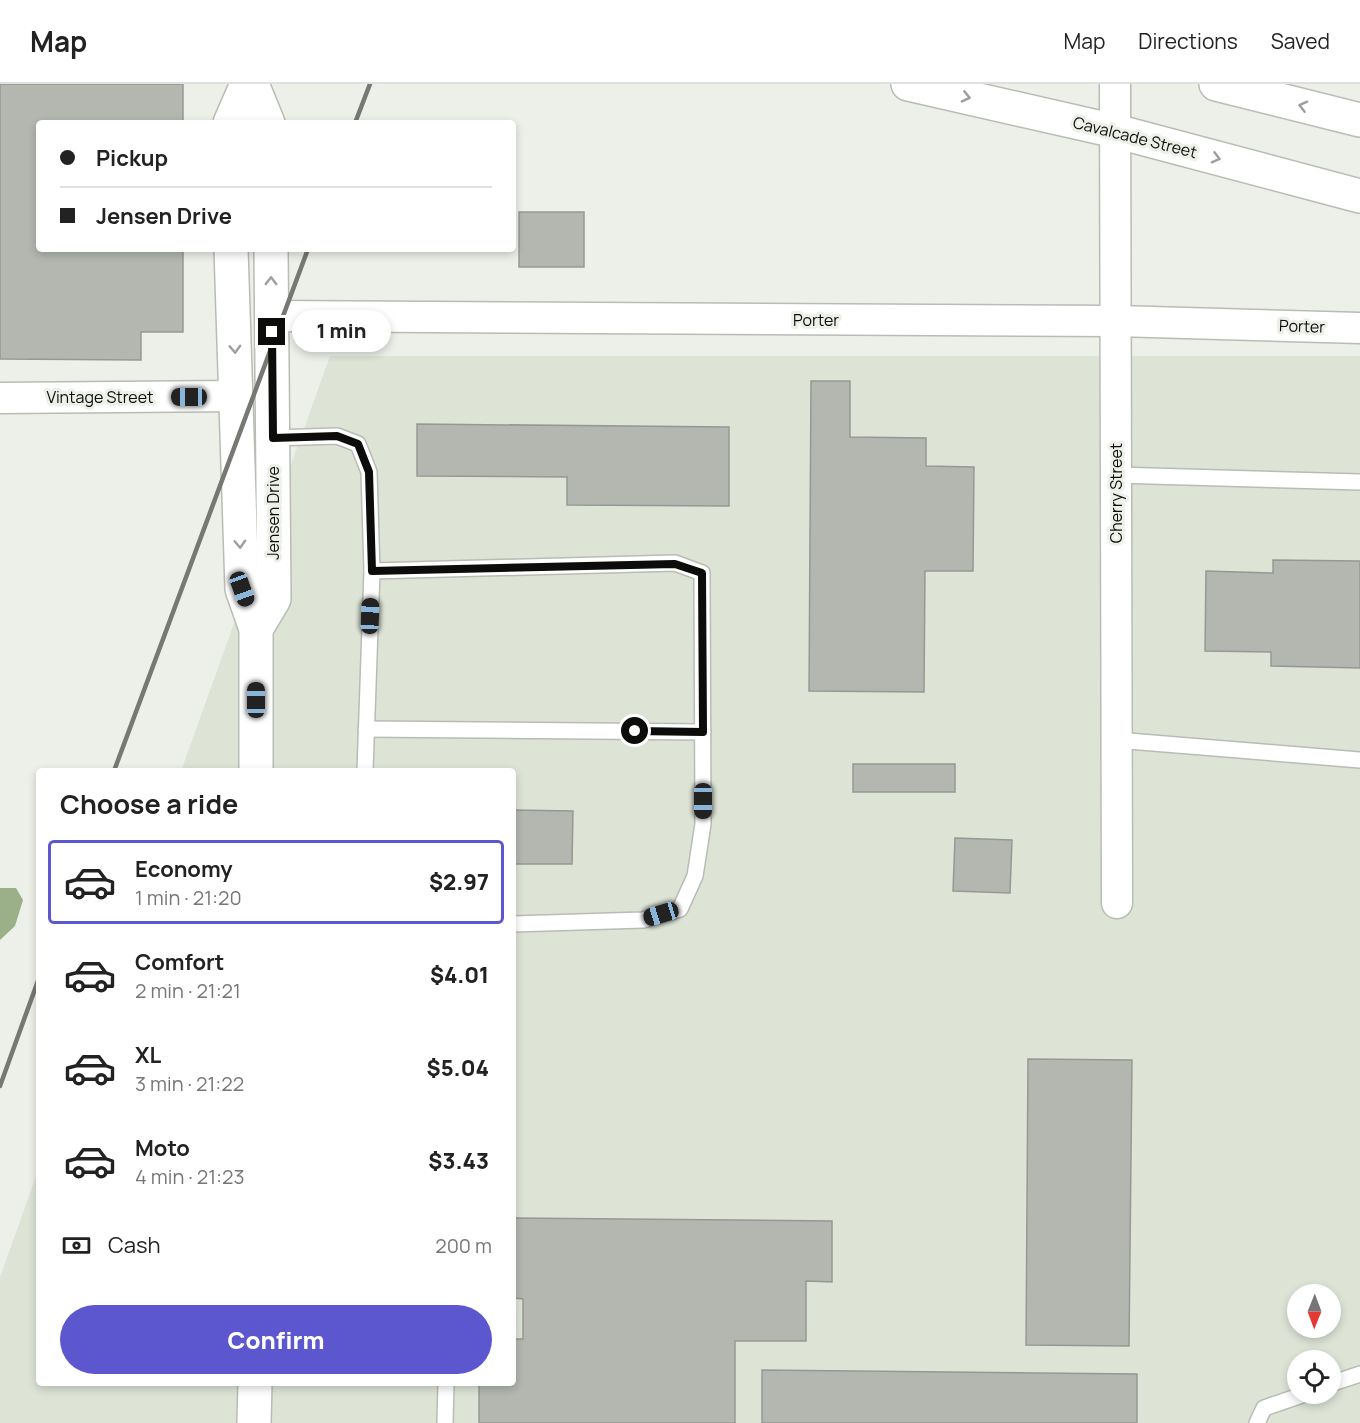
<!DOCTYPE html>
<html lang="en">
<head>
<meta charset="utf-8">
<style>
	body { margin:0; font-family:Manrope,sans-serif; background:#f2f2f2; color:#222; height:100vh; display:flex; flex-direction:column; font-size:22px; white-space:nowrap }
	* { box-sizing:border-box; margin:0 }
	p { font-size:20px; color:#767676 }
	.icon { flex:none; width:33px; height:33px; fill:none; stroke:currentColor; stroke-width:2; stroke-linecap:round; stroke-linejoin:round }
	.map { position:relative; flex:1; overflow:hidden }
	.sheet { position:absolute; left:36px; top:684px; width:480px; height:618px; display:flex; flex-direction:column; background:#fff; border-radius:6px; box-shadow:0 3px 9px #0003 }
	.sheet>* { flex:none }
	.guide { position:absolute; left:36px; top:36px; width:480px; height:132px; border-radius:6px; box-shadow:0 3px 9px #0003; display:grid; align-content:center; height:132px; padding:0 24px; background:#fff }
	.needle { width:39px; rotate:181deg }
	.tools { position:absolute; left:1287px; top:1200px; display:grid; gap:12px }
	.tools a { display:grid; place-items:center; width:54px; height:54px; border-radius:50%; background:#fff; box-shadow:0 3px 9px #0003; font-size:30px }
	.end { position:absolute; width:27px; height:27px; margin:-14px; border:8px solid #0c0d0a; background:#fff; box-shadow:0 0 0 3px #fff }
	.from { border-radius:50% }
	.bubble { position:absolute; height:42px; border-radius:21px; background:#fff; box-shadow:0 3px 9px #0003; font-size:20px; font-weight:800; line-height:42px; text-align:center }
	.car { position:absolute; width:18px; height:36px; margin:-18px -9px; border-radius:8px; box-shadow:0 0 4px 2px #0007; background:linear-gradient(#222 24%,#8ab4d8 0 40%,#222 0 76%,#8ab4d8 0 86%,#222 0) }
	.guide b { display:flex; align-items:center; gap:21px; height:57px; font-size:22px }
	.guide b+b { border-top:2px solid #e0e0e0 }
	.guide i { width:15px; height:15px; background:#222 }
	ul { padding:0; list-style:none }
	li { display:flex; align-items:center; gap:18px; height:84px; margin:0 12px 9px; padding:0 12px; border:3px solid transparent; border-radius:6px }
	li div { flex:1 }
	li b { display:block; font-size:22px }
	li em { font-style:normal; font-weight:800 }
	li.on { border-color:#5c57cf }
	li>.icon { width:54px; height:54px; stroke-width:1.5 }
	h2 { padding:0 24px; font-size:27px; line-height:72px }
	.pay { display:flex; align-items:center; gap:15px; height:66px; padding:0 24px; font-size:22px }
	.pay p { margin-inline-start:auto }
	.primary-button { display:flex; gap:12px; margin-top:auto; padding:12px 24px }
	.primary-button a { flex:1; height:69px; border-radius:36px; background:#5c57cf; color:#fff; font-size:24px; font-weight:800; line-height:69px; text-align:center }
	header { display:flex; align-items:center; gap:36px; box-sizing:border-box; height:84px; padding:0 30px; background:#fff; border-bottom:2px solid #e0e0e0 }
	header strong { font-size:28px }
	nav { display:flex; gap:33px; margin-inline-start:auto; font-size:21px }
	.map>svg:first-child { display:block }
</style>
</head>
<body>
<header>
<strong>Map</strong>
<nav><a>Map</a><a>Directions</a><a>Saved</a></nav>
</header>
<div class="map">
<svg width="1360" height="1339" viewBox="0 0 1360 1339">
	<rect width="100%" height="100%" fill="#ecf0e9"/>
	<path fill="#dde4d6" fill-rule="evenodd" d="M 330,272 L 1360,272 L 1360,1339 L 0,1339 L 0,1193 L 39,1084 L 39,1299 L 513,1299 L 513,687 L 181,687 ZM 1298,1210 L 1330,1210 L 1330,1244 L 1298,1244 ZM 1298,1276 L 1330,1276 L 1330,1310 L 1298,1310 Z"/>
	<path fill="#9bb088" d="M 0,804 L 16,804 L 23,816 L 15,842 L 0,856 Z"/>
	<g fill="#b3b7b0" stroke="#969993" stroke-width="1.5">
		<path d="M 0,0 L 183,0 L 183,39 L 39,39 L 39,165 L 183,165 L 183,248 L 141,248 L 141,276 L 0,275 Z"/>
		<rect x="519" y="128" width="65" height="55"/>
		<path d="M 811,297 L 850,297 L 850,353 L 926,354 L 926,382 L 974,383 L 973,487 L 925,487 L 924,608 L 809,607 Z"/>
		<path d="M 417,340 L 729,343 L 729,422 L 567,421 L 567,393 L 417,392 Z"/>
		<path d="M 1273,476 L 1360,477 L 1360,584 L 1271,582 L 1271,568 L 1205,567 L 1206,487 L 1273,489 Z"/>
		<rect x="853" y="680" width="102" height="28"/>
		<path d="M 513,726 L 573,727 L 572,780 L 513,780 Z"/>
		<path d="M 955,754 L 1012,756 L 1010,809 L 953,807 Z"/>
		<path d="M 1028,975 L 1132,976 L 1129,1262 L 1026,1261 Z"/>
		<path d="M 513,1134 L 832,1137 L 832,1198 L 806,1197 L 806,1257 L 735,1257 L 735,1339 L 479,1339 L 479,1299 L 513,1299 L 513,1255 L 523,1255 L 523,1215 L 513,1214 Z"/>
		<path d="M 762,1286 L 1137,1290 L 1137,1339 L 762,1339 Z"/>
	</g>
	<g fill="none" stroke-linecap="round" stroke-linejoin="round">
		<defs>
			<g id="service">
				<path d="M 273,354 L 337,352 L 358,360 L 369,388 L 372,487 L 365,687"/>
				<path d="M 1116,391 L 1360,398"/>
				<path d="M 372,487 L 675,479 L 702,489 L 703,740 L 695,792 L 680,825 L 643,836 L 513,840"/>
				<path d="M 366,645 L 703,648"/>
				<path d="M 1116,656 L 1360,676"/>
				<path d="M 1330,1300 L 1360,1290"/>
				<path d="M 445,1339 L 446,1299"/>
				<path d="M 1257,1339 L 1264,1324 L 1305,1310"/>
			</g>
			<g id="minor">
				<path d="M 1115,0 L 1117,819"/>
				<path d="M 271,232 L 1116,237 L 1360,244"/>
				<path d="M 0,314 L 236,312"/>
			</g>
			<g id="secondary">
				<path d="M 252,0 L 268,39"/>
				<path d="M 908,0 L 1115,47 L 1360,112"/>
				<path d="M 1216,0 L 1360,36"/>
				<path d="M 230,39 L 247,0"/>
				<path d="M 231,165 L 242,505 L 256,545 L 256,687"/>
				<path d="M 256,545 L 274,515 L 271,165"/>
				<path d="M 254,1339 L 255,1299"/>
			</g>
		</defs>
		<use href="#service" stroke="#b9bcb5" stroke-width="18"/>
		<use href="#minor" stroke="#b9bcb5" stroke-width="33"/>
		<use href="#secondary" stroke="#b9bcb5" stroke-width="36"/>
		<use href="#service" stroke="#fff" stroke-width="15"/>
		<use href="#minor" stroke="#fff" stroke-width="30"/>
		<use href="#secondary" stroke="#fff" stroke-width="33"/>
		<g stroke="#767874" stroke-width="4.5">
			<path d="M 355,39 L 370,0"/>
			<path d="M 114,687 L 308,165"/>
			<path d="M 0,1002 L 39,894"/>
		</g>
	</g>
	<defs><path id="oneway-chevron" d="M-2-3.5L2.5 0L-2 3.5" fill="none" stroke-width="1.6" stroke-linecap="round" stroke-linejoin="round" transform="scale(1.5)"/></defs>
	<g stroke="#9e9e9d">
		<use href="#oneway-chevron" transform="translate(966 13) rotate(13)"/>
		<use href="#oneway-chevron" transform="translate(1303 22) rotate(-166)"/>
		<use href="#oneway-chevron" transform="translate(1216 74) rotate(15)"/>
		<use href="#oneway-chevron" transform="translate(271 197) rotate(-90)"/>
		<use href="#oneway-chevron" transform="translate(235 265) rotate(88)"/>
		<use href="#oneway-chevron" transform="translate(240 460) rotate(88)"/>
	</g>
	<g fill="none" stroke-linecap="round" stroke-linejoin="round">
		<path stroke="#0c0d0a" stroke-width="8" d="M 272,248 L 273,354 L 337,352 L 358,360 L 369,388 L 372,487 L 675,480 L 702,489 L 703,648 L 635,647"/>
	</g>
	<g text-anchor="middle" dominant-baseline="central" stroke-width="6" stroke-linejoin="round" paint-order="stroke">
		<g font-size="16" fill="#0c0d0a" stroke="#ecf0e9">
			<text transform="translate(1135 53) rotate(14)">Cavalcade Street</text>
			<text x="816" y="236">Porter</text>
			<text transform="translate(1302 242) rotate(2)">Porter</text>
			<text x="100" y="313">Vintage Street</text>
			<text transform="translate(1116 409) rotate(-90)">Cherry Street</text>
			<text transform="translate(273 429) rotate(-90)">Jensen Drive</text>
		</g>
	</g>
</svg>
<div class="tools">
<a><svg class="needle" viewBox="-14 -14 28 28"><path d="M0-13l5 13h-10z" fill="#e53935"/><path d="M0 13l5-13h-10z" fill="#767676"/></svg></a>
<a><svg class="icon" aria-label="locate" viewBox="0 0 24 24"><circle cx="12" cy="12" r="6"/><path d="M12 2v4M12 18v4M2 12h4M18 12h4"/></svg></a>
</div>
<i class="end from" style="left:635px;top:647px"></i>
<i class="end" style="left:272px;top:248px"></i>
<div class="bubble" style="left:292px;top:226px;width:99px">1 min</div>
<i class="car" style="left:189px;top:313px;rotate:270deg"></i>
<i class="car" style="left:242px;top:505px;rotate:160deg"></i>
<i class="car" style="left:370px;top:532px;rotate:2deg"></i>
<i class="car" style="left:256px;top:616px;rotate:0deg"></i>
<i class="car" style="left:703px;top:717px;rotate:180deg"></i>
<i class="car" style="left:661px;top:830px;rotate:253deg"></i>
<div class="guide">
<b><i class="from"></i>Pickup</b>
<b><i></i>Jensen Drive</b>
</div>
<section class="sheet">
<h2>Choose a ride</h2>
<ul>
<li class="on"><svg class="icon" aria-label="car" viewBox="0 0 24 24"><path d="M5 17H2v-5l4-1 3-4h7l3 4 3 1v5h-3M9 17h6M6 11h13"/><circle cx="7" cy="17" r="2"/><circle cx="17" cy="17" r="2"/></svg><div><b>Economy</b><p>1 min · 21:20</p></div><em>$2.97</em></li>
<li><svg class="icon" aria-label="car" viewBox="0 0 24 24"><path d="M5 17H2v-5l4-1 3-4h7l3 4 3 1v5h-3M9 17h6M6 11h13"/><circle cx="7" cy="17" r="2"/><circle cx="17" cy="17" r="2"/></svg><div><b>Comfort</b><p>2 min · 21:21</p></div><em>$4.01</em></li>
<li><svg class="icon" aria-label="car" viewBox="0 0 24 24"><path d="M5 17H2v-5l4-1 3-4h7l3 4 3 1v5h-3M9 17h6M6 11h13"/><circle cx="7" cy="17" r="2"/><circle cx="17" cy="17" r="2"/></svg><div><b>XL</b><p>3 min · 21:22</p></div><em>$5.04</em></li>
<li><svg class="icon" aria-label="car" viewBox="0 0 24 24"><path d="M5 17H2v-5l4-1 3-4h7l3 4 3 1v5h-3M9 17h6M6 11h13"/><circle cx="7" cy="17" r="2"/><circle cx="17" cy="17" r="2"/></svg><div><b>Moto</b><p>4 min · 21:23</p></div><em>$3.43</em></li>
</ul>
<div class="pay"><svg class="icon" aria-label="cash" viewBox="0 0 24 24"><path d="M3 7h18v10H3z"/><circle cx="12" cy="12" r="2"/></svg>Cash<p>200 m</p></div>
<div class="primary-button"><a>Confirm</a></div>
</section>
</div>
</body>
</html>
